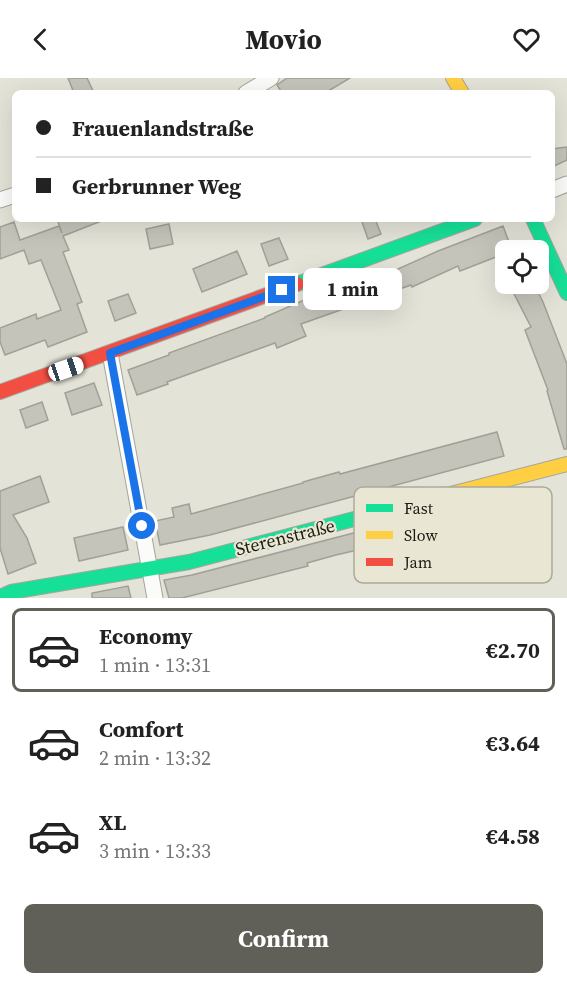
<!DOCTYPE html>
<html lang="en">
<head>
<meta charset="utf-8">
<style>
	body { margin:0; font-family:"Source Serif 4",serif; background:#f6f6f6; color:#222; height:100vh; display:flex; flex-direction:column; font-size:22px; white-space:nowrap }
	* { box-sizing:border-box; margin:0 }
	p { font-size:20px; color:#767676 }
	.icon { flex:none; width:33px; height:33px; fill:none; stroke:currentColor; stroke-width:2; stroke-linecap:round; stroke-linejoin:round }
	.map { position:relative; height:520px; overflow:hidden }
	.panel { display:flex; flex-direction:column; background:#fff; flex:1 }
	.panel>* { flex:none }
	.top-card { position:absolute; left:12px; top:12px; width:543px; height:132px; border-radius:9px; box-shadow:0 6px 24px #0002; display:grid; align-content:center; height:132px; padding:0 24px; background:#fff }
	.tools { position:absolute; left:495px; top:162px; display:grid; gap:12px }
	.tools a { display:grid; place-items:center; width:54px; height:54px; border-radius:9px; background:#fff; box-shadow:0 6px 24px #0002; font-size:30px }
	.end { position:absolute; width:27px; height:27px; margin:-14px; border:8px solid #1a73e8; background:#fff; box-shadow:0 0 0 3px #fff }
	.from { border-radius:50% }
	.bubble { position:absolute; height:42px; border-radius:9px; background:#fff; box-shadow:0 6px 24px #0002; font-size:20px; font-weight:700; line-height:42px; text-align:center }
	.car { position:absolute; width:18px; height:36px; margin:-18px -9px; border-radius:8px; box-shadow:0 0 4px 2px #0007; background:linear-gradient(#fff 24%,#345 0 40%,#fff 0 76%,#345 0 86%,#fff 0) }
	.top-card b { display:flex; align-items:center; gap:21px; height:57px; font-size:22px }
	.top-card b+b { border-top:2px solid #e0e0e0 }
	.top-card i { width:15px; height:15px; background:#222 }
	ul { padding:10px 0 0; list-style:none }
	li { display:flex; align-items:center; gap:18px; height:84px; margin:0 12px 9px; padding:0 12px; border:3px solid transparent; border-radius:9px }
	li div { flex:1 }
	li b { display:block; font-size:22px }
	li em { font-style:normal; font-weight:700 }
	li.on { border-color:#616058 }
	li>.icon { width:54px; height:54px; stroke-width:1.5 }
	.button { display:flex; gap:12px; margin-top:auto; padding:12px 24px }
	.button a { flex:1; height:69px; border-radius:9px; background:#616058; color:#fff; font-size:24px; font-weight:700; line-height:69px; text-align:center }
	header { display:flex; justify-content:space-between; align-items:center; height:78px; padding:0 24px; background:#fff; font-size:27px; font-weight:700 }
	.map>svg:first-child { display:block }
</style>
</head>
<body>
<header><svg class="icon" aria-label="back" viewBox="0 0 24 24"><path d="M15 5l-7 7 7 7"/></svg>Movio<svg class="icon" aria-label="heart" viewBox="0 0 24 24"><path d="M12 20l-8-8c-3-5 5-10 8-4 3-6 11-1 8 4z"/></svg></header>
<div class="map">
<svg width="567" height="520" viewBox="0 0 567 520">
	<rect width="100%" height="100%" fill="#e4e3d8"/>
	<g fill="#c5c4bb" stroke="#a1a098" stroke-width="1.5">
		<path d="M 68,0 L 87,0 L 94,15 L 74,15 Z"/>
		<path d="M 287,0 L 350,0 L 325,15 L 282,15 L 277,7 Z"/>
		<path d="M 567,69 L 567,82 L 552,89 L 552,71 Z"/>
		<path d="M 57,141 L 104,141 L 104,142 L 63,158 L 69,172 L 63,174 L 82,224 L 77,226 L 87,254 L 48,269 L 45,262 L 5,277 L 0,264 L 0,250 L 36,236 L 37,241 L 61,232 L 41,182 L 29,186 L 24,172 L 0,181 L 0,149 L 14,144 L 20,162 L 59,148 L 62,155 Z"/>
		<path d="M 361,141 L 375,141 L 381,156 L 368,161 Z"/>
		<path d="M 169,146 L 173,166 L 150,171 L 146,151 Z"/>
		<path d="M 503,148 L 512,172 L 506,172 L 506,198 L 496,179 L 460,193 L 458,188 L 412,209 L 411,207 L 301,246 L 306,258 L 277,270 L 275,265 L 167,304 L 168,306 L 137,317 L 128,292 L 169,277 L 169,275 L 265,240 L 265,239 L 309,220 L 386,192 L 387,196 L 438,173 Z"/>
		<path d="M 279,160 L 288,181 L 269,188 L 261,166 Z"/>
		<path d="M 237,173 L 247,196 L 202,214 L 193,191 Z"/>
		<path d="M 509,206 L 534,206 L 543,224 L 567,286 L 567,371 L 564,371 L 547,313 L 548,312 L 525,252 L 531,249 Z"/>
		<path d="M 128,216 L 136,235 L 115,243 L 108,223 Z"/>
		<path d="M 94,305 L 102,327 L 72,337 L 65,315 Z"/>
		<path d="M 42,324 L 48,342 L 26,350 L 20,332 Z"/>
		<path d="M 497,354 L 504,378 L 210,457 L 160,467 L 155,443 L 174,439 L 172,430 L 189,426 L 191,436 L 303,405 L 303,404 L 310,402 L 339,394 L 340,396 Z"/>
		<path d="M 40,398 L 49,424 L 13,437 L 27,460 L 36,485 L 8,496 L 0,470 L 0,413 Z"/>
		<path d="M 527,410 L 534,432 L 511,439 L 510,434 L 445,449 L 446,452 L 366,472 L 366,470 L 336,477 L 307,485 L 308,488 L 182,520 L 169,520 L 164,502 L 192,497 Z"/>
		<path d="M 123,449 L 128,472 L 79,483 L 74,460 Z"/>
		<path d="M 128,508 L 131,520 L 92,520 L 92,515 Z"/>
	</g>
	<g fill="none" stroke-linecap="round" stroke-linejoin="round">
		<defs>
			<g id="street">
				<path d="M 246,15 L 271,0"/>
				<path d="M 552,112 L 567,106"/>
				<path d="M 0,122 L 15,117"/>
				<path d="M 110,275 L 155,520"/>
			</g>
			<g id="fast">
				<path d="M 533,141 L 567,215"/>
				<path d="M 297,206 L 475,141"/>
				<path d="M 0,519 L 11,514 L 189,484 L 412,426"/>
			</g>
			<g id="slow">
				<path d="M 453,0 L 462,15"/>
				<path d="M 412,426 L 567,386"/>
			</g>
			<path id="jam" d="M 0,314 L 297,206"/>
		</defs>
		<use href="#street" stroke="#a5a49c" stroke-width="17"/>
		<use href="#fast" stroke="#a5a49c" stroke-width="16"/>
		<use href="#slow" stroke="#a5a49c" stroke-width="16"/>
		<use href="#jam" stroke="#a5a49c" stroke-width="16"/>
		<use href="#street" stroke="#fbfbf9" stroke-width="15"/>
		<use href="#fast" stroke="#16e098" stroke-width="14"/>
		<use href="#slow" stroke="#ffcf43" stroke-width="14"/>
		<use href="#jam" stroke="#f24e42" stroke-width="14"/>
	</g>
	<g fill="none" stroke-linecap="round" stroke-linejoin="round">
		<path stroke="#1a73e8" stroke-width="8" d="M 142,448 L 110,275 L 282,212"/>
	</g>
	<g text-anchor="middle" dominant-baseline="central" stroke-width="4.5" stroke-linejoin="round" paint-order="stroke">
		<g font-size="18" fill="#1b1a13" stroke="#e9e7d3">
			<text transform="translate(285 459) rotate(-14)">Sterenstraße</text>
		</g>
	</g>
	<rect x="354" y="409" width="198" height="96" rx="9" fill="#e9e7d3" stroke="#abaa99" stroke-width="1.5"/>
	<rect x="366" y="426" width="27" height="8" fill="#16e098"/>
	<rect x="366" y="453" width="27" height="8" fill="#ffcf43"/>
	<rect x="366" y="480" width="27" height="8" fill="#f24e42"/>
	<g font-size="16" fill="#1b1a13">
		<text x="404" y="436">Fast</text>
		<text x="404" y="463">Slow</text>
		<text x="404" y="490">Jam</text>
	</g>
</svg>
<div class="tools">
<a><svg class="icon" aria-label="locate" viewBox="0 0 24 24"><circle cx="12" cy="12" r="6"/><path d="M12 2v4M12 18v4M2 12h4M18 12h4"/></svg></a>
</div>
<i class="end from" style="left:142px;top:448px"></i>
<i class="end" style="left:282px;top:212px"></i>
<div class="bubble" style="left:303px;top:190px;width:99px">1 min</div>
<i class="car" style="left:66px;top:291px;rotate:71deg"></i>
<div class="top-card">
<b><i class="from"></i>Frauenlandstraße</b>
<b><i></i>Gerbrunner Weg</b>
</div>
</div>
<section class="panel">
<ul>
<li class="on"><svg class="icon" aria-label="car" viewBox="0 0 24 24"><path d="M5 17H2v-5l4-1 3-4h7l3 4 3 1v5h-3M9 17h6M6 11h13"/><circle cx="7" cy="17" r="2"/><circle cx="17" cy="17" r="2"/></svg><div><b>Economy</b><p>1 min · 13:31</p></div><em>€2.70</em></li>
<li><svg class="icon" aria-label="car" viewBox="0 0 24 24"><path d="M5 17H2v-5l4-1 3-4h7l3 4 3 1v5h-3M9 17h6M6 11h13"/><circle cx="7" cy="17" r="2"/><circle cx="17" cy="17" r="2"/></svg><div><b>Comfort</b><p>2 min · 13:32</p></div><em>€3.64</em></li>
<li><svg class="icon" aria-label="car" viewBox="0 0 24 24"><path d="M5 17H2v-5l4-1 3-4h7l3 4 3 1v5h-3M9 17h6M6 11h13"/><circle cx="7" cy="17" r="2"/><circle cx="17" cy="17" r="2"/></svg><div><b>XL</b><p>3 min · 13:33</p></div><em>€4.58</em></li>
</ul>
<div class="button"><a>Confirm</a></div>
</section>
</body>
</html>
